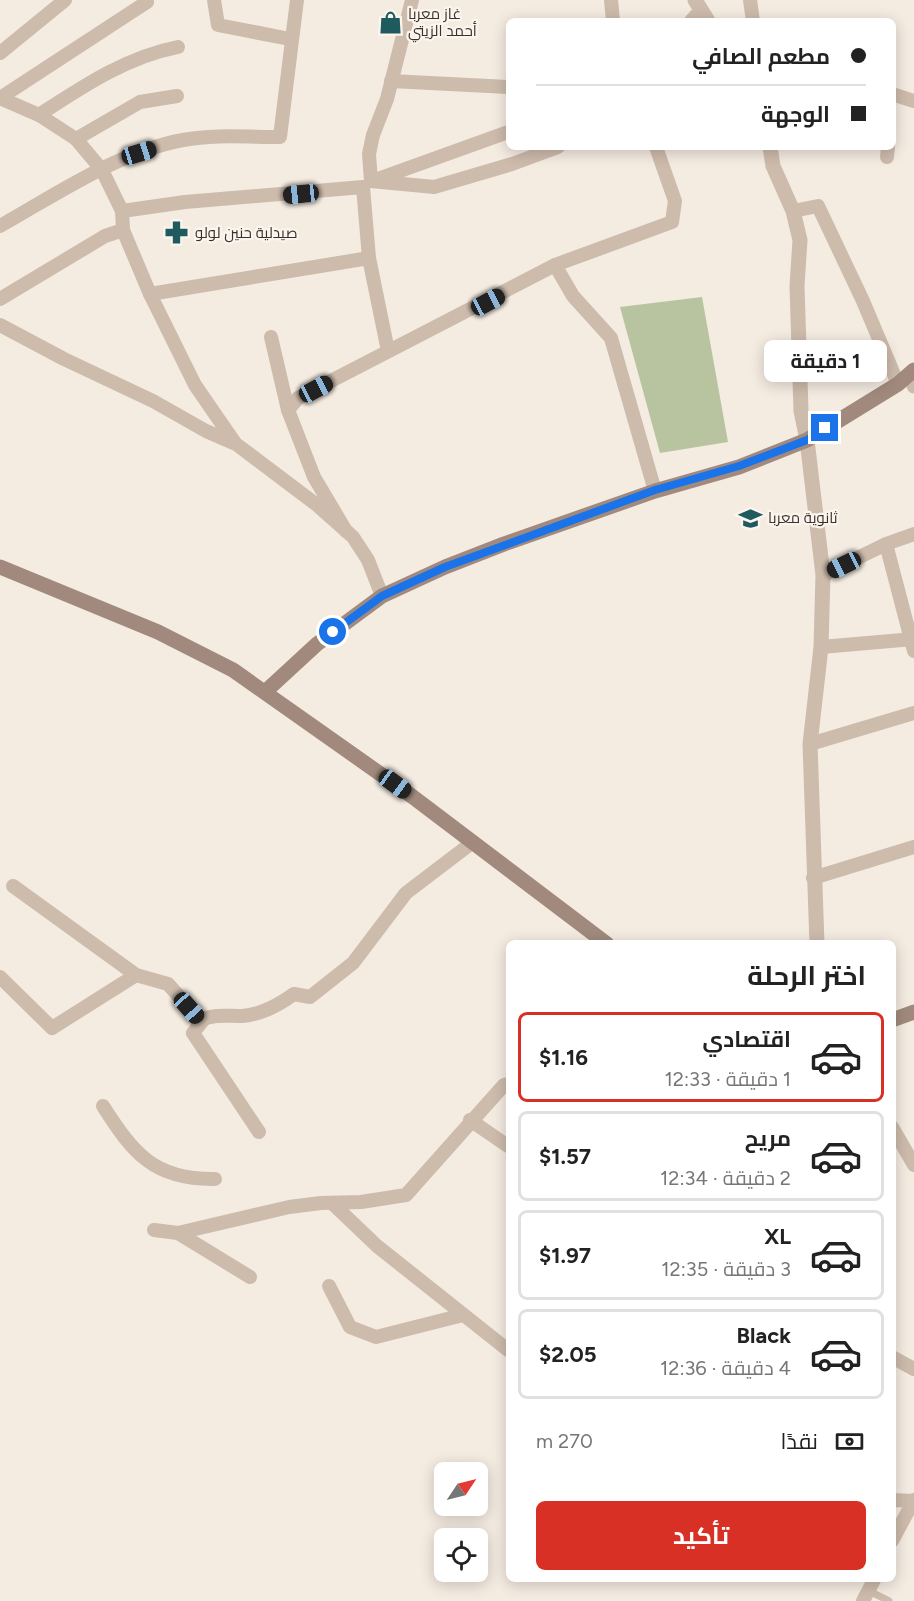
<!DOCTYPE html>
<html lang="ar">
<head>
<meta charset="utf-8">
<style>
	body { margin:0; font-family:Figtree,Cairo,sans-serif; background:#f6f6f6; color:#222; direction:rtl; height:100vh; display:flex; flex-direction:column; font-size:22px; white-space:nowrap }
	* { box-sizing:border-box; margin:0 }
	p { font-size:20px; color:#767676 }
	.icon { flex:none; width:33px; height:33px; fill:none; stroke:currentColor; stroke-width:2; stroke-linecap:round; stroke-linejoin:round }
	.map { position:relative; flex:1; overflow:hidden; direction:ltr }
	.details { position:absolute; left:506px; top:940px; width:390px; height:642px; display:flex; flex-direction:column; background:#fff; border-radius:9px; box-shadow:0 3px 15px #0003; direction:rtl }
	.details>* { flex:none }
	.hud { position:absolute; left:506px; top:18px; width:390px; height:132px; border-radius:9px; box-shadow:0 3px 15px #0003; direction:rtl; display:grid; align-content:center; height:132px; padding:0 30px; background:#fff }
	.needle { width:39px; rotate:55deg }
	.buttons { position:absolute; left:434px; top:1462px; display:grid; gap:12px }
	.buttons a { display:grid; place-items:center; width:54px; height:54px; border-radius:9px; background:#fff; box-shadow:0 3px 15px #0003; font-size:30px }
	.end { position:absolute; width:27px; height:27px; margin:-14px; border:8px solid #1a73e8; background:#fff; box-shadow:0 0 0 3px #fff }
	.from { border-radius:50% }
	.bubble { position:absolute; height:42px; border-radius:9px; background:#fff; box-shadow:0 3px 15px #0003; font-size:20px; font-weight:700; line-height:42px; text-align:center; direction:rtl }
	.car { position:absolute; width:18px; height:36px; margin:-18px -9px; border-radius:8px; box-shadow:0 0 4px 2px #0007; background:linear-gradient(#222 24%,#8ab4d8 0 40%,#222 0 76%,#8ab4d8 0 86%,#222 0) }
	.hud b { display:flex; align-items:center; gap:21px; height:57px; font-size:22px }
	.hud b+b { border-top:2px solid #e0e0e0 }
	.hud i { width:15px; height:15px; background:#222 }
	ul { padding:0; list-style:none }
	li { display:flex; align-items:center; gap:18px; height:90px; margin:0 12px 9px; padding:0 18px; border:3px solid #e0e0e0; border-radius:9px }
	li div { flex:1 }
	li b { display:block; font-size:22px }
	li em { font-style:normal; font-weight:700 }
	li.on { border-color:#d93025 }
	li>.icon { width:54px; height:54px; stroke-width:1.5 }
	h2 { padding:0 30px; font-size:27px; line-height:72px }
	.pay { display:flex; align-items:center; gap:15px; height:66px; padding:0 30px; font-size:22px }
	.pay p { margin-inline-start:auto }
	.primary-button { display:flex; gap:12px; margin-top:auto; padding:12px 30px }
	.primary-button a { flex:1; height:69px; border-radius:9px; background:#d93025; color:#fff; font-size:24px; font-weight:700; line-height:69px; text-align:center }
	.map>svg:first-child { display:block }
</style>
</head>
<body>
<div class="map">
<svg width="914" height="1601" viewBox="0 0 914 1601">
	<rect width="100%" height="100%" fill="#f4ebe1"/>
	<path fill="#b8c4a0" d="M 702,297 L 728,442 L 660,453 L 620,307 Z"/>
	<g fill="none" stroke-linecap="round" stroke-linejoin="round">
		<path stroke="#cdbbac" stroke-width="7" d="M 869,1591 L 889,1601"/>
		<g stroke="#cdbbac" stroke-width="14">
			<path d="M 214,0 L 218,25 L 290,39"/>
			<path d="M 412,0 L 387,99 L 373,135 L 369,154 L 371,181 L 434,187 L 512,164 L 558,147"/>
			<path d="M 611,0 L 613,21"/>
			<path d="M 750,0 L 753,21"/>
			<path d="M 691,21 L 701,10"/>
			<path d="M 0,53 L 65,0"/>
			<path d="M 391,81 L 508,87"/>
			<path d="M 892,94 L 914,101"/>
			<path d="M 0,98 L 39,115 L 76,139 L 102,170 L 122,211 L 123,230 L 150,294 L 195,385 L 235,443"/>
			<path d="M 0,98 L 147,2"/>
			<path d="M 39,115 C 82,87 126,57 178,47"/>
			<path d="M 76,139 L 140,102 L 177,96"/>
			<path d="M 887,157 L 888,147"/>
			<path d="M 375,180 L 508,132"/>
			<path d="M 122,211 L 185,202 L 363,187 L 369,258 L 388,351"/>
			<path d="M 793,211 L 818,206 L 863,301 L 898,384"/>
			<path d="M 0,226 C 57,194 118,152 183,140 C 214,134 248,137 280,137 L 297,0"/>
			<path d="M 555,265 L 573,296 L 611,338 L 655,491"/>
			<path d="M 150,294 L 369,258"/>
			<path d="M 0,299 L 105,236 L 123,230"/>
			<path d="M 0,325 L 64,359 L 153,401 L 206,431 L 236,444 L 317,505 L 353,537 L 368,560 L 382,596"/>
			<path d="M 271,337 L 288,410"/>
			<path d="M 346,531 L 314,477 L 288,410 L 298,398 L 555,265 L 672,222 L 675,201 L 656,147"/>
			<path d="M 886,544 L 914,651"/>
			<path d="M 823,575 L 886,544 L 914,534"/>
			<path d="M 821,647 L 914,639"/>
			<path d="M 810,744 L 914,713"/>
			<path d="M 813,878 L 914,847"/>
			<path d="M 13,886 L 136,975"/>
			<path d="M 0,977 L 52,1028 L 136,975 L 168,984 L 200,1020 C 215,1014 226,1016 242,1016 C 260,1015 280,1004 294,994 L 310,997 L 353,963 L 406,893 L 473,842"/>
			<path d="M 205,1018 L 193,1033 L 259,1132"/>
			<path d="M 103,1106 C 133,1153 154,1180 215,1179"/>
			<path d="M 470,1120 L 508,1146"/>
			<path d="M 892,1127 L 914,1165"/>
			<path d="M 333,1204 L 377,1246 L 508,1350"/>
			<path d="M 154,1230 L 178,1233 L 289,1207 L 321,1203 L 361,1202 L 406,1195 L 504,1085 L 508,1084"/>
			<path d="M 178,1233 L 250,1277"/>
			<path d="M 329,1286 L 350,1327 L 376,1337 L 463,1315"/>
			<path d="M 892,1357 L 914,1369"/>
			<path d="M 892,1500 L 914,1501"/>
			<path d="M 892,1541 L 914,1500"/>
			<path d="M 863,1601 L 874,1580"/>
		</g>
		<g stroke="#cdbbac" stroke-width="15">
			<path d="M 695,0 L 708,21"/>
			<path d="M 770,147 L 773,166 L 793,211 L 800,240 L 797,286 L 801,411 L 807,440 L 823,575 L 821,647 L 810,744 L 817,944"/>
			<path d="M 910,374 L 914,386"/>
		</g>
		<g stroke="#a18a7d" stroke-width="15">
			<path d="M 0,567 L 158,632 L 233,670 L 413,797 L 607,944"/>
			<path d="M 266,691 L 317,644 L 382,596 L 445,567 L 504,544 L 655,491 L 739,467 L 807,440 L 898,384 L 914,370"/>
			<path d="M 892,1020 L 914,1012"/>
		</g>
	</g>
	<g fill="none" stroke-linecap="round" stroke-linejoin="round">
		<path stroke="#1a73e8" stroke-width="8" d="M 333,632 L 382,596 L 445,567 L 655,490 L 739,466 L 807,440 L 825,428"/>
	</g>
	<defs>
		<symbol id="shop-bare" viewBox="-9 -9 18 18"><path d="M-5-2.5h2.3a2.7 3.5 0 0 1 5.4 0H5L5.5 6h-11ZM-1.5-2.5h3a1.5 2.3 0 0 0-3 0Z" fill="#1f5a5e" stroke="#fbf5ee" stroke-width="2.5" paint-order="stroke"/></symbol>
		<symbol id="pharmacy-bare" viewBox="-9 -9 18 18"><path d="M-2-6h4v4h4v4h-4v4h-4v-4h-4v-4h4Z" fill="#1f5a5e" stroke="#fbf5ee" stroke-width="2.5" paint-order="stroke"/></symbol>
		<symbol id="school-bare" viewBox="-9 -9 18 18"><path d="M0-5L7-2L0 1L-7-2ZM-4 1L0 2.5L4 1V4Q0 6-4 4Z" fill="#1f5a5e" stroke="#fbf5ee" stroke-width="2.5" paint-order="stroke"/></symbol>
	</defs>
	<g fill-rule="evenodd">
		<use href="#shop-bare" x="374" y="6" width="33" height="33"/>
		<use href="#pharmacy-bare" x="160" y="216" width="33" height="33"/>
		<use href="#school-bare" x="734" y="502" width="33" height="33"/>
	</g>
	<g text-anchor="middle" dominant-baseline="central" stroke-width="4.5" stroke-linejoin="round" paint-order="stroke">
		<g font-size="15" fill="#3b302b" stroke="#fbf5ee" text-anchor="start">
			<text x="408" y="14">غاز معربا<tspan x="408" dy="17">أحمد الزيتي</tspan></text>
			<text x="195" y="233">صيدلية حنين لولو</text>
			<text x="768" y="518">ثانوية معربا</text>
		</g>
	</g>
</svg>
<div class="buttons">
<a><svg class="needle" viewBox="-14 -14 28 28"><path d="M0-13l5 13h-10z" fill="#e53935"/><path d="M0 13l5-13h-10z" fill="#767676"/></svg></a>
<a><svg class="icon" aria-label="locate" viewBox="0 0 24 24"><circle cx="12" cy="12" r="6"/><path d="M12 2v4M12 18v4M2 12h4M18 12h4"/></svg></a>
</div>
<i class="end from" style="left:333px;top:632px"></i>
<i class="end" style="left:825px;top:428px"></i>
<div class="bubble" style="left:764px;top:340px;width:123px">1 دقيقة</div>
<i class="car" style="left:139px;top:153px;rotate:73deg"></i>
<i class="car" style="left:301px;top:194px;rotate:264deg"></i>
<i class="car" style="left:488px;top:302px;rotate:62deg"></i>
<i class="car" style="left:316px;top:389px;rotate:62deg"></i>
<i class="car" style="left:844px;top:565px;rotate:244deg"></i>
<i class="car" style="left:395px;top:784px;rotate:126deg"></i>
<i class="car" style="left:189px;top:1008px;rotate:138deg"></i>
<div class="hud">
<b><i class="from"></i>مطعم الصافي</b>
<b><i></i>الوجهة</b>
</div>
<section class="details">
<h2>اختر الرحلة</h2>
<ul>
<li class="on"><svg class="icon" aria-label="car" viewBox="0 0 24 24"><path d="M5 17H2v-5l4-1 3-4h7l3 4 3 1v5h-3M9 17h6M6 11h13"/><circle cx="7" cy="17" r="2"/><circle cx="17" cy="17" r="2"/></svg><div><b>اقتصادي</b><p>1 دقيقة · 12:33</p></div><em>$1.16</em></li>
<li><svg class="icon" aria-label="car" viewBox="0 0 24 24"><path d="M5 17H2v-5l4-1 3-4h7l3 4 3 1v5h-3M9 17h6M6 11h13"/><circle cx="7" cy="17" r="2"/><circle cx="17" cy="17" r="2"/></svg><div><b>مريح</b><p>2 دقيقة · 12:34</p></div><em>$1.57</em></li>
<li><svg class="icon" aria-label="car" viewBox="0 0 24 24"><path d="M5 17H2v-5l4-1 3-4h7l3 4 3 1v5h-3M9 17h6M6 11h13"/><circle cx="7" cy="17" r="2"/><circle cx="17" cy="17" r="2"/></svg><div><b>XL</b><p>3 دقيقة · 12:35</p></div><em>$1.97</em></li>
<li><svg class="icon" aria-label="car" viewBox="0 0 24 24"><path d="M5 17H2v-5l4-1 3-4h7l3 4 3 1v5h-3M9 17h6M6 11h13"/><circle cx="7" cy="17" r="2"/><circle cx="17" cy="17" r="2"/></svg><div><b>Black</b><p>4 دقيقة · 12:36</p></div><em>$2.05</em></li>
</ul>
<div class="pay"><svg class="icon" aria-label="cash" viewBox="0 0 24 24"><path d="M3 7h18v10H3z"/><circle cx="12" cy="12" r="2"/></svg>نقدًا<p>270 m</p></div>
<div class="primary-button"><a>تأكيد</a></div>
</section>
</div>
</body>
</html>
